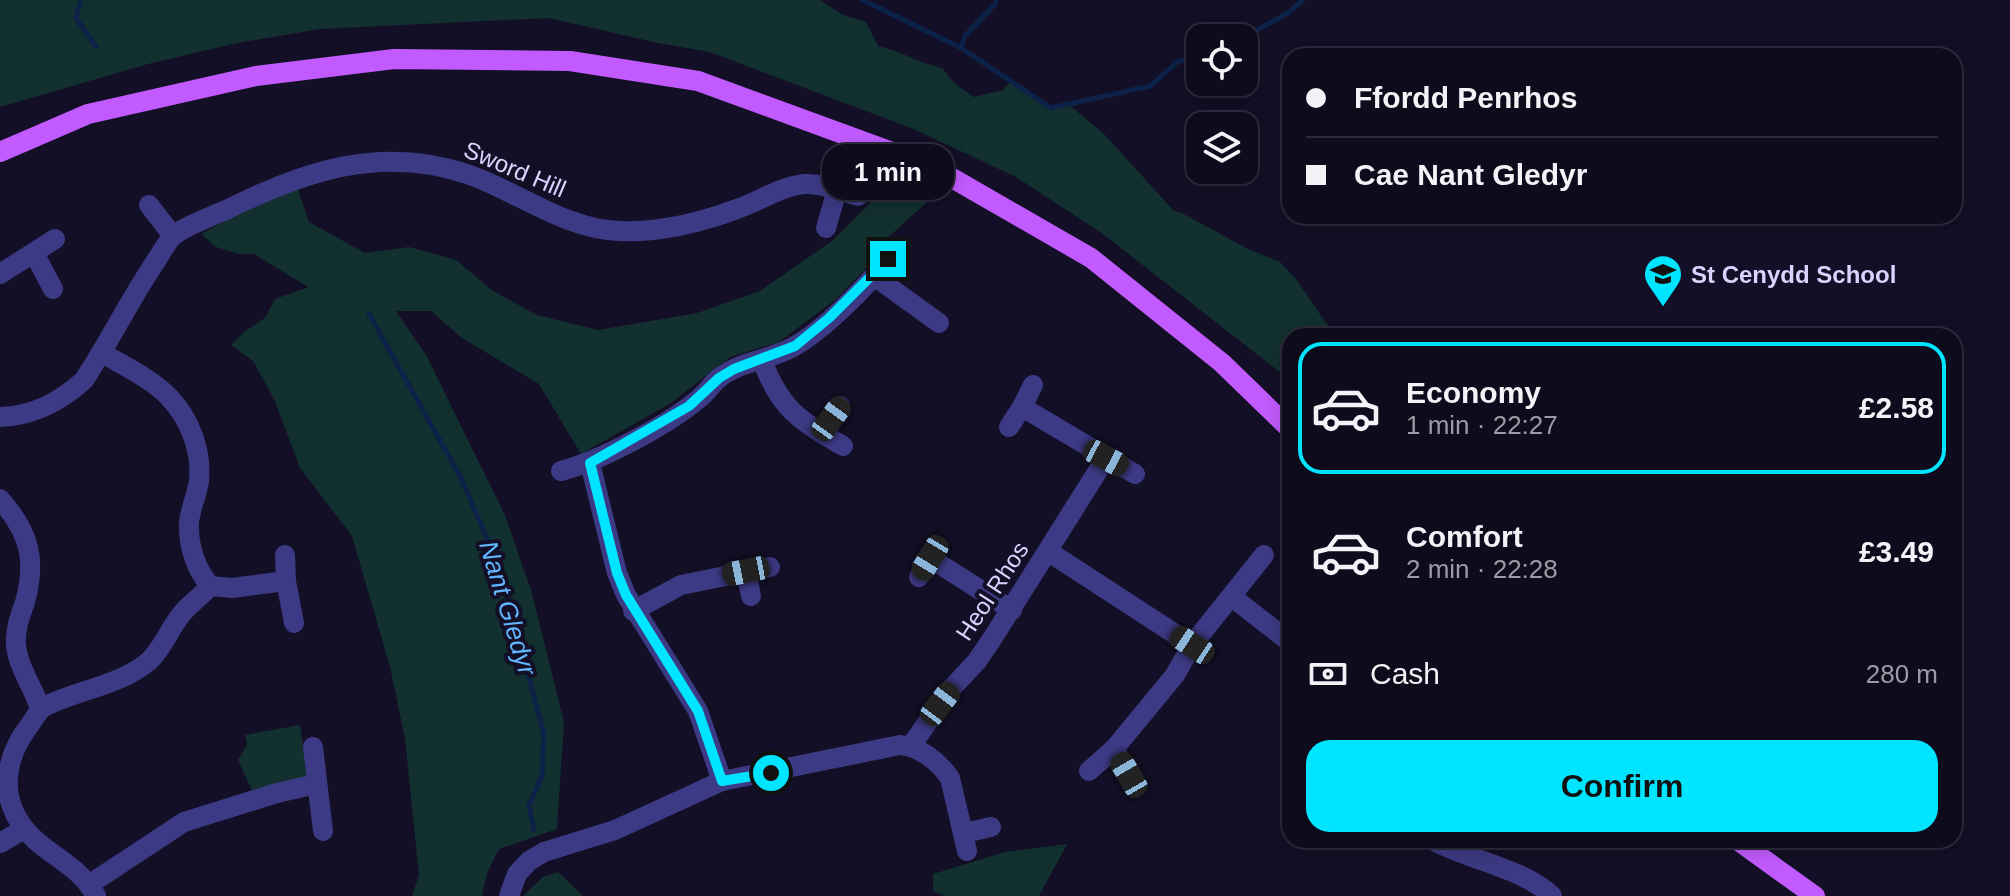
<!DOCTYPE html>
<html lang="en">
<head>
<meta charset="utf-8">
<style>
	body { margin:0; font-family:Arial,sans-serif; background:#171425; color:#f1f3f6; height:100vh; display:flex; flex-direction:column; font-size:30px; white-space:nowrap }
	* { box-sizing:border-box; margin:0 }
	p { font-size:26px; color:#9b9ba3 }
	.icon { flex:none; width:44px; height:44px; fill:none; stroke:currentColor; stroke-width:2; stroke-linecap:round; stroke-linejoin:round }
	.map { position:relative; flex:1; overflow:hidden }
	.drawer { position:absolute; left:1282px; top:328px; width:680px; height:520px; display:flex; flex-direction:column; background:#0e0b1c; border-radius:24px; box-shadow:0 4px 20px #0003,0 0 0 2px #2e2b3b }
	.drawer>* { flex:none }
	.guide { position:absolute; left:1282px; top:48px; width:680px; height:176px; border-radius:24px; box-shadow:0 4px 20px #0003,0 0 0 2px #2e2b3b; display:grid; align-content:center; height:176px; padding:0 24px; background:#0e0b1c }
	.controls { position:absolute; left:1186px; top:24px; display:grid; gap:16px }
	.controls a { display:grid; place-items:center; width:72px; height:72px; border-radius:16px; background:#0e0b1c; box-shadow:0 4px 20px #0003,0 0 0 2px #2e2b3b; font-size:40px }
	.end { position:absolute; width:36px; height:36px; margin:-18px; border:10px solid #00e5ff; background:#111; box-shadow:0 0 0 4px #111 }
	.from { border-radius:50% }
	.bubble { position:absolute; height:56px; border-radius:24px; background:#0e0b1c; box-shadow:0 4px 20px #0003,0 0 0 2px #2e2b3b; font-size:26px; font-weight:700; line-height:56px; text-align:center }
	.car { position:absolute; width:24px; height:48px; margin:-24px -12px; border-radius:10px; box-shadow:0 0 6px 2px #0007; background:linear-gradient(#222 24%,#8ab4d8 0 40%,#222 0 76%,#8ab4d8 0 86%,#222 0) }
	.guide b { display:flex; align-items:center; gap:28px; height:76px; font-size:30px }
	.guide b+b { border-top:2px solid #2e2b3b }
	.guide i { width:20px; height:20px; background:#f1f3f6 }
	ul { padding:14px 0 0; list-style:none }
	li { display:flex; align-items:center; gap:24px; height:132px; margin:0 16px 12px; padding:0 8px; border:4px solid transparent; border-radius:24px }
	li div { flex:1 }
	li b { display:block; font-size:30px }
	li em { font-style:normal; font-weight:700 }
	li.on { border-color:#00e5ff }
	li>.icon { width:72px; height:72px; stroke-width:1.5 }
	.pay { display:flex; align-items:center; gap:20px; height:88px; padding:0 24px; font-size:30px }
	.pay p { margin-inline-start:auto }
	.action { display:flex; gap:16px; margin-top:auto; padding:16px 24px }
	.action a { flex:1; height:92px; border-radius:24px; background:#00e5ff; color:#111; font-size:32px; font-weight:700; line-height:92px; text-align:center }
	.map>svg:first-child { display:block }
</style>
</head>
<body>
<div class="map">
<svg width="2010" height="896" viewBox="0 0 2010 896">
	<rect width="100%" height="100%" fill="#130f26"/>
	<g fill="#12302f">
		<path d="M 0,0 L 820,0 L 843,15 L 866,22 L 878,46 C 901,51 919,63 942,68 L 955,84 L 974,97 L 1003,90 L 1011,81 L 1051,108 L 1068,104 L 1104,134 L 1174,211 L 1182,213 L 1248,249 L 1280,262 L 1296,279 L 1335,336 L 1290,336 L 1290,380 L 1103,234 L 1016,177 L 911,128 L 710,52 L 658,43 L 549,18 L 320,29 L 237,43 L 148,64 L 0,107 Z"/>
		<path d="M 296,184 L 309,222 L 365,253 L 409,247 L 456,260 L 493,291 L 537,315 L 598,330 L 697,313 L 760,291 L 832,241 L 885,188 L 927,202 L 884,241 L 890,244 L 835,300 L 779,342 L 730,357 L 671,403 L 581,454 L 539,384 L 462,338 L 431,311 L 396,311 L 426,355 L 505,515 L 532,593 L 564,723 L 557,829 L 499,849 L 487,873 L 482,896 L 412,896 L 419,875 L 405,739 L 390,667 L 352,536 L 300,468 L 274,399 L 253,361 L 231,345 L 244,332 L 265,318 L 275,299 L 308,287 L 254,254 L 239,254 L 216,247 L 201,234 Z"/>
		<path d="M 300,725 L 303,746 L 313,747 L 316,784 L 256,799 L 238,760 L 247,745 L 245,735 Z"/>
		<path d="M 1067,844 L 1039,896 L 944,896 L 933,891 L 933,874 L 1005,852 Z"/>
		<path d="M 558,872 L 583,896 L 523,896 L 543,877 Z"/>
	</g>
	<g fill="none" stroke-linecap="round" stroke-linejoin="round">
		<g stroke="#0c2248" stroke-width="5">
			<path d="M 81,0 L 76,18 L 96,47"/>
			<path d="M 863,0 L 961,48 L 1051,108 L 1150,86 L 1179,61 L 1200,60"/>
			<path d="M 1242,38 L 1288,13 L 1303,0"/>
			<path d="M 961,48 L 965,36 L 995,4 L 996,0"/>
			<path d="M 369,314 L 461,478 L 499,566 L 544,734 L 542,775 L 529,806 L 534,830"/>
		</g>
		<g stroke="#3d3a85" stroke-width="20">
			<path d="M 149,205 L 173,236"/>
			<path d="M 826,228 L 837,190"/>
			<path d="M 34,253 L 53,289"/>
			<path d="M 0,274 L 55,239"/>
			<path d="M 874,276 L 939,323"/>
			<path d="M 762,360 C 780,409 799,420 843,446"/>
			<path d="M 1022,407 L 1033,385"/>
			<path d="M 0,417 C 33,416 60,402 84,380 C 110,341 130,299 156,261 C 161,253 167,242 173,236 C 186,225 213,216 228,209 C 305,171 381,145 467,174 C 517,191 564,229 619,231 C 660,233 699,223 737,209 C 760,201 781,186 805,184 C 823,183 842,192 858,196"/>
			<path d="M 1009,427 L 1022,407 L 1135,474"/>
			<path d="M 821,433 L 840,406"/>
			<path d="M 590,463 L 617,573 L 626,595 L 698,711 L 722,781"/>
			<path d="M 561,471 C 602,460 670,424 702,396 C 708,390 713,383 719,378 C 740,361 770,360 793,347 C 824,330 866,287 888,259"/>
			<path d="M 0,499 C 29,532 37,559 25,602 C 20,616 15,629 16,645 C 18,667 33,687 40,708"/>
			<path d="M 1049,552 L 1192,645"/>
			<path d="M 285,555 L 286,581"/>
			<path d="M 746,571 L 751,596"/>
			<path d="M 919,577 L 930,558 L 1012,610"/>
			<path d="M 210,586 L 232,588 L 286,581 L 294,623"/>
			<path d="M 1232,597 L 1290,642"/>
			<path d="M 633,611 L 681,585 L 770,567"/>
			<path d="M 911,746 L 950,690 L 977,661 L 992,639 L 1106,458"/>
			<path d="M 313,747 L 323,831"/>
			<path d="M 1114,749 L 1129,775"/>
			<path d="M 1089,771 L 1114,749 L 1175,675 L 1192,645 L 1264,555"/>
			<path d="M 964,833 L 991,827"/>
			<path d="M 1432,840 C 1468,860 1523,868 1552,896"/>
			<path d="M 0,843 L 24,829"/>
			<path d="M 90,884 L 184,822 L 277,793 L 316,784"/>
			<path d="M 96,896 C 77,860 37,854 16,816 C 0,785 9,752 29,726 C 34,720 37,711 44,707 C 76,690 120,686 149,661 C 163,648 169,630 180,616 C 188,605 201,597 210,586 C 196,569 188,546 189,523 C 190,509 197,495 199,481 C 202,451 190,419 169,397 C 150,378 124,366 102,353"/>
			<path d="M 509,896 L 517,874 L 529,861 L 544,852 L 615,830 L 722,781 L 900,745 C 919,746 939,762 950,778 L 967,851"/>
		</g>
		<g stroke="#c25bff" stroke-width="20">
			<path d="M 0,152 L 88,114 L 256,76 L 394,59 L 570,61 L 698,81 L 933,167 L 1091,258 L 1222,363 L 1290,429"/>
			<path d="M 1737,840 L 1815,896"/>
		</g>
	</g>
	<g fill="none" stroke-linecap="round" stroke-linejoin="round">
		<path stroke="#00e5ff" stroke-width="10" d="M 771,773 L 722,781 L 698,711 L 626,595 L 617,573 L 590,463 L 689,406 L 719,378 L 734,369 L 795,346 L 829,318 L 888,259"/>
	</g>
	<defs>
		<symbol id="school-pin" viewBox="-11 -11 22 30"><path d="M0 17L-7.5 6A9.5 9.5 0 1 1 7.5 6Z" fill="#00e5ff" stroke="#130f26"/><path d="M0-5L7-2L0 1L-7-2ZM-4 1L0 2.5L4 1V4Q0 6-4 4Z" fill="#111"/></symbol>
	</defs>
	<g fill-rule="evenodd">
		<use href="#school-pin" x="1641" y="252" width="44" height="60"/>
	</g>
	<g text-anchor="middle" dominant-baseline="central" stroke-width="8" stroke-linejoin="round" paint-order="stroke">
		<g font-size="24" fill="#d9d4ff" stroke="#130f26">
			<text transform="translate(515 169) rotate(23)">Sword Hill</text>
			<text transform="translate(992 591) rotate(-57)">Heol Rhos</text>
		</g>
		<g font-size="24" font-weight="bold" fill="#d9d4ff" stroke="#130f26" text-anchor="start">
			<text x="1691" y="274">St Cenydd School</text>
		</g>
		<g font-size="26" font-style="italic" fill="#62b6ff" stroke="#130f26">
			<text transform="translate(508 608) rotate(73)">Nant Gledyr</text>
		</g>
	</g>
</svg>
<div class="controls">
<a><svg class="icon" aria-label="locate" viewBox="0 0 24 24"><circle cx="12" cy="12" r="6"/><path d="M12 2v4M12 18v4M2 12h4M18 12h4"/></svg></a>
<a><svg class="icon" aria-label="layers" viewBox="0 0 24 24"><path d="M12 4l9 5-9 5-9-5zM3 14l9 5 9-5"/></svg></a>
</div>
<i class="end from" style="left:771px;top:773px"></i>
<i class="end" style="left:888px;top:259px"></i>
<div class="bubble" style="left:822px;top:144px;width:132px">1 min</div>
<i class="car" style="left:831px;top:419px;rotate:36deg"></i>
<i class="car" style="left:1106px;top:458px;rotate:118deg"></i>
<i class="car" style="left:930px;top:558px;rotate:211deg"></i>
<i class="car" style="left:746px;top:571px;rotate:259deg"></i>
<i class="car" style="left:1192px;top:645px;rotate:303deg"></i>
<i class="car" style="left:940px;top:704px;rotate:37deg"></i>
<i class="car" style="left:1129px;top:775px;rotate:330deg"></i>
<div class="guide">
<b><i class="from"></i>Ffordd Penrhos</b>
<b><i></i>Cae Nant Gledyr</b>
</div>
<section class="drawer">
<ul>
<li class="on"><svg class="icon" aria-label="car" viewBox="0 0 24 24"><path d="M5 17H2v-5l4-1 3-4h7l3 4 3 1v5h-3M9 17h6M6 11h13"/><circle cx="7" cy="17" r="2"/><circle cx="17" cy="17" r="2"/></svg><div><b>Economy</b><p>1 min · 22:27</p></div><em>£2.58</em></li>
<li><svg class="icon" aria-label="car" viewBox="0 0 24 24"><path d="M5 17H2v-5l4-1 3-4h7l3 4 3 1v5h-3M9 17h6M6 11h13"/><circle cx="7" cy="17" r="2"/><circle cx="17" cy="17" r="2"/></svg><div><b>Comfort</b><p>2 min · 22:28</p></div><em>£3.49</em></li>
</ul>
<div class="pay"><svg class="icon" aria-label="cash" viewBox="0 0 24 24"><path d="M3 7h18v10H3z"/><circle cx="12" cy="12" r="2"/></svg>Cash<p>280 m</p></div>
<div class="action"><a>Confirm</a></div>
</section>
</div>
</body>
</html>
